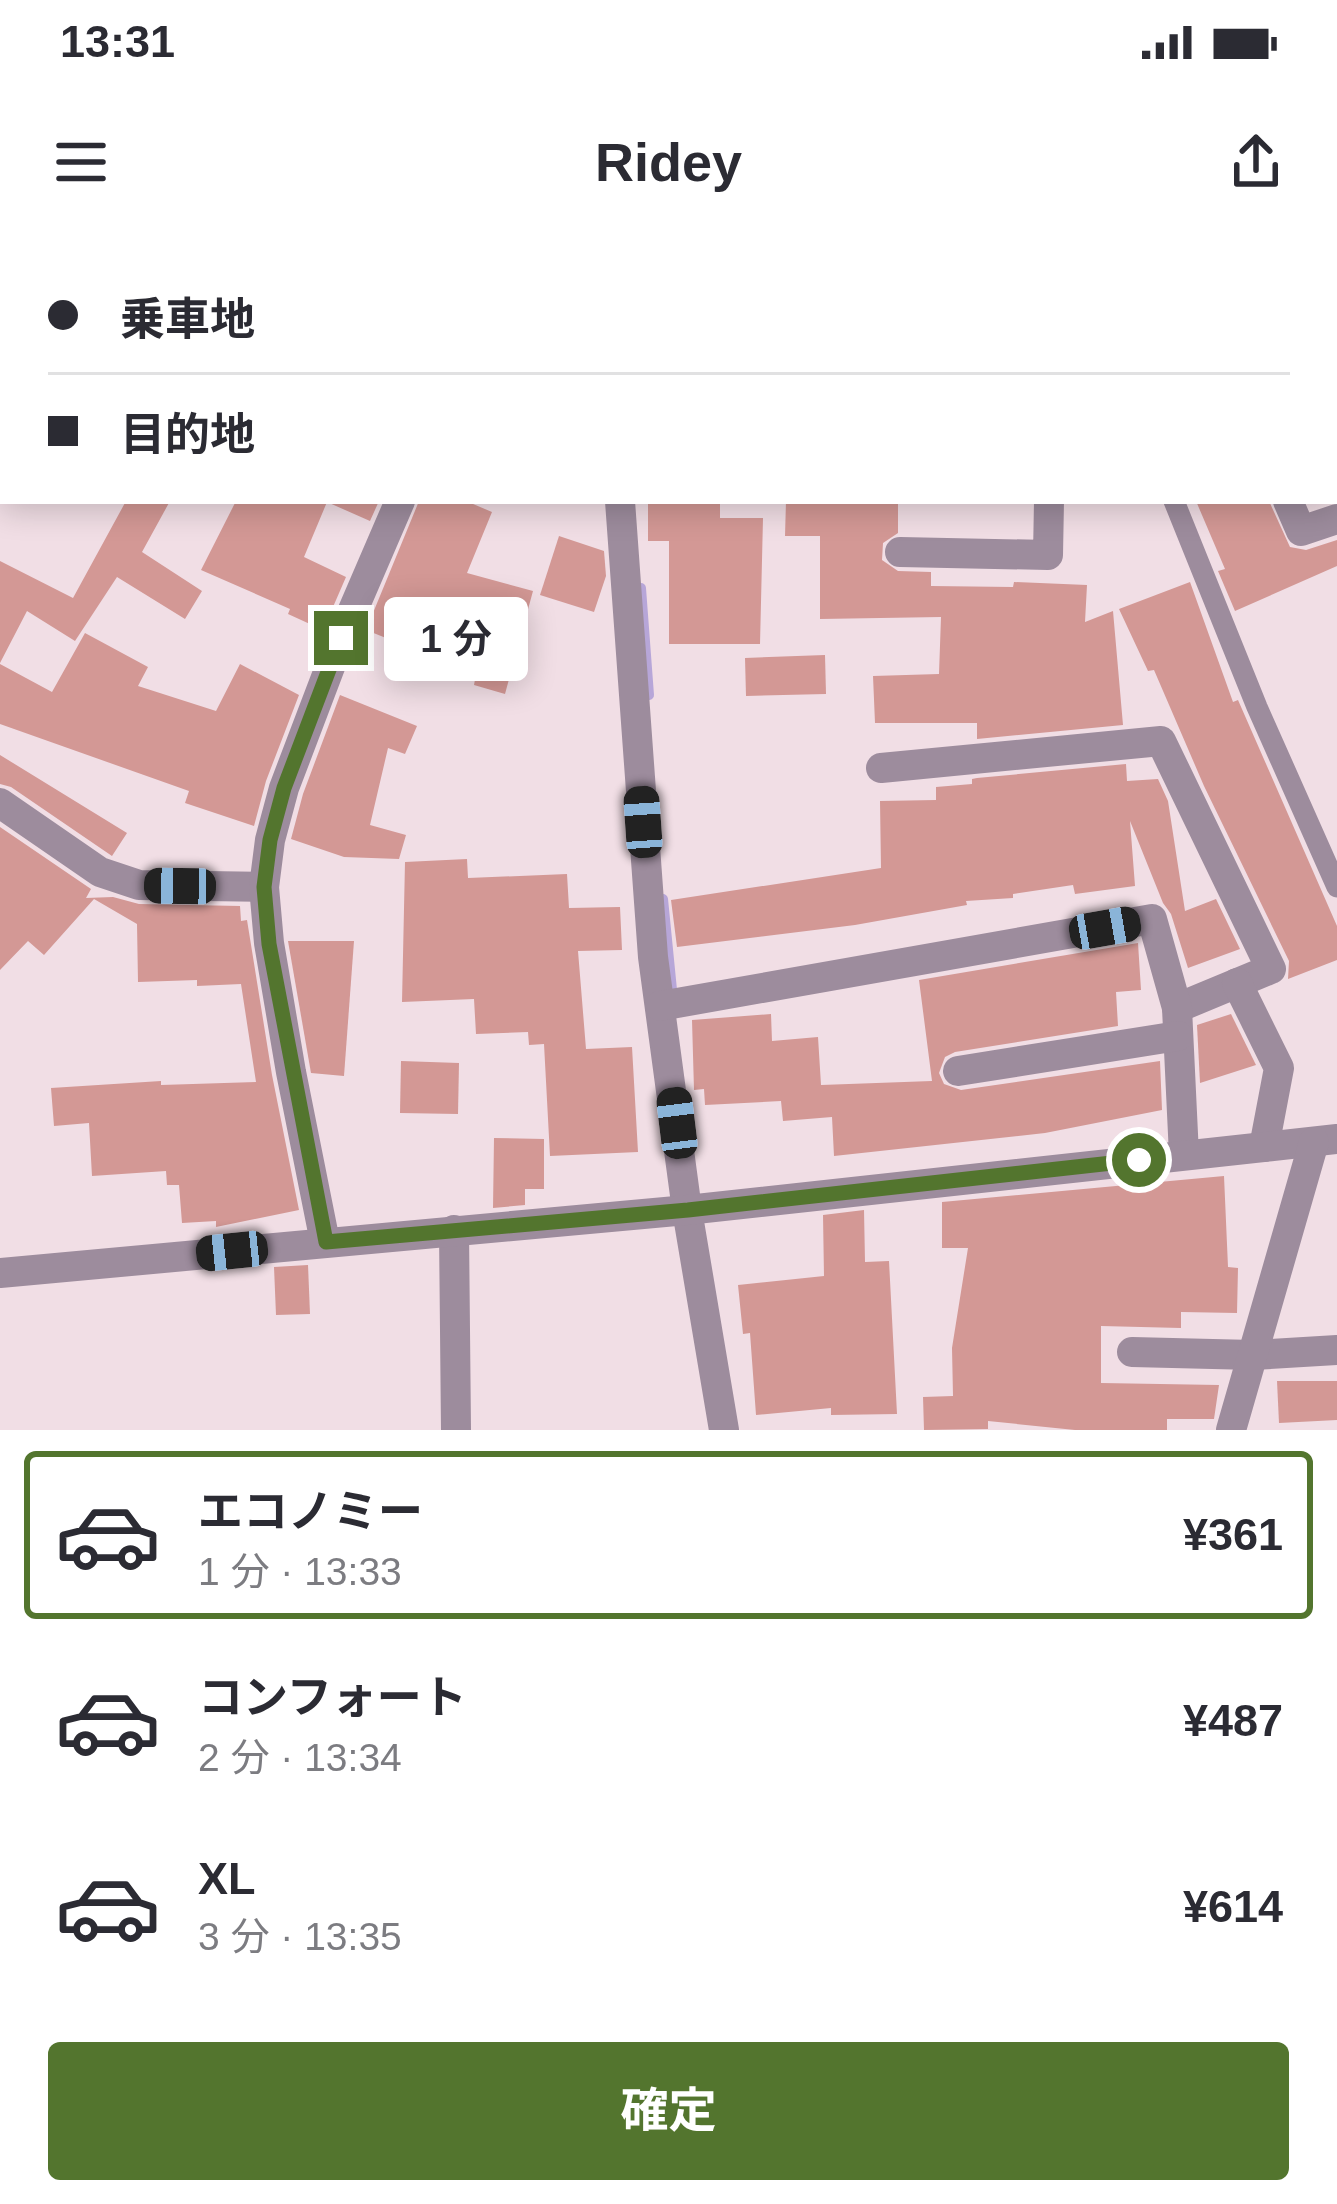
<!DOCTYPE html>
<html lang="ja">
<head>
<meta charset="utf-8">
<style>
	body { margin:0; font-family:Helvetica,"Noto Sans JP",sans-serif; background:#f7f7f7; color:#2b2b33; height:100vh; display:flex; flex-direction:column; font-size:45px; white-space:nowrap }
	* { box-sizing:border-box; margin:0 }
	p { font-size:39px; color:#7c7c81 }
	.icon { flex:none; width:66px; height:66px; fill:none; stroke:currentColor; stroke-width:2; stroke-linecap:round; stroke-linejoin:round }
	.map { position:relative; height:1190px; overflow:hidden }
	.details { display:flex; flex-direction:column; background:#fff; flex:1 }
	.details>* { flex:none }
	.banner { position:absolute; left:0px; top:0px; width:1338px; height:264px; box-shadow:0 6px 30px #0003; display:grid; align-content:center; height:264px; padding:0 48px; background:#fff }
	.end { position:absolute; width:54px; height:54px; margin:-27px; border:15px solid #53752e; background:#fff; box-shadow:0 0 0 6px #fff }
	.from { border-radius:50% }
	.bubble { position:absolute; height:84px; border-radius:12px; background:#fff; box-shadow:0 6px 30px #0003; font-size:39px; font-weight:700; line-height:84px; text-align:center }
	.car { position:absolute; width:36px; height:72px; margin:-36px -18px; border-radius:15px; box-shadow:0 0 9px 3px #0007; background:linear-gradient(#222 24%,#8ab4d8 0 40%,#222 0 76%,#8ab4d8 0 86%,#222 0) }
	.banner b { display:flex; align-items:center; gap:42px; height:114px; font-size:45px }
	.banner b+b { border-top:3px solid #e1e1e2 }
	.banner i { width:30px; height:30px; background:#2b2b33 }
	ul { padding:21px 0 0; list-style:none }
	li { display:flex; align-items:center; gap:36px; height:168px; margin:0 24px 18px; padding:0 24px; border:6px solid transparent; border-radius:12px }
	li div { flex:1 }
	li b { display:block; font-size:45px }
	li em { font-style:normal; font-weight:700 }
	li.current { border-color:#53752e }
	li>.icon { width:108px; height:108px; stroke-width:1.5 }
	.action { display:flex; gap:24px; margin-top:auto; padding:24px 48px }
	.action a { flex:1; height:138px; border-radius:12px; background:#53752e; color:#fff; font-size:48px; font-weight:700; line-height:138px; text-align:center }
	.status { display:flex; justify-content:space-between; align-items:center; height:84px; padding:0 60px; background:#fff; direction:ltr }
	.status svg { height:33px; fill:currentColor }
	header { display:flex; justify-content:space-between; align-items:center; height:156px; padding:0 48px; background:#fff; font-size:54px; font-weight:700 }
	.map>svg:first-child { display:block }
</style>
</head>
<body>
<div class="status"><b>13:31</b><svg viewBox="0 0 49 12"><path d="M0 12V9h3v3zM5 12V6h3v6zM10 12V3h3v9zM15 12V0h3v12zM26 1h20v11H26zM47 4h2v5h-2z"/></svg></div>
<header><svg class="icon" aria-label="menu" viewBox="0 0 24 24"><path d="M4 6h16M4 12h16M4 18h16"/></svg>Ridey<svg class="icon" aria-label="share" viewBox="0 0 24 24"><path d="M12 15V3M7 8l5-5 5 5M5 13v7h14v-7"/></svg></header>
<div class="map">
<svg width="1337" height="1190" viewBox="0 0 1337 1190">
	<rect width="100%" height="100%" fill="#f1dee5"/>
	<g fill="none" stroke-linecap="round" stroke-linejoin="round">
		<g stroke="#b7a6d8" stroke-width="10">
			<path d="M 887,0 L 897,3"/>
			<path d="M 1335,121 L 1337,121"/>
			<path d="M 641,348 L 649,455"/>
			<path d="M 663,659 L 673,760"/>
		</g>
	</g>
	<g fill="#d39895">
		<path d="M 126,261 L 170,261 L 142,312 L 202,351 L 185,379 L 117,337 L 75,401 L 27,371 L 0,423 L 0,321 L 73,358 Z"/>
		<path d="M 236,261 L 379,261 L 370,281 L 327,262 L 304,317 L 346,337 L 323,390 L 288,374 L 290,369 L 201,330 Z"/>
		<path d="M 419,261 L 466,261 L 492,272 L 467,333 L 533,351 L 505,454 L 474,445 L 476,434 L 366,390 Z"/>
		<path d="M 648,261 L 720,261 L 720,278 L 763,278 L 760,404 L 669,404 L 669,301 L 648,301 Z"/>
		<path d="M 786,261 L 898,261 L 898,293 L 883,303 L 882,320 L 898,331 L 931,332 L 931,346 L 1013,347 L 1014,342 L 1087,345 L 1085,382 L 1113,371 L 1123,485 L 977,499 L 977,483 L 875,483 L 873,436 L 939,434 L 941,377 L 820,379 L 820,296 L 785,296 Z"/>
		<path d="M 1196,261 L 1269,261 L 1290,307 L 1306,310 L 1337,300 L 1337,326 L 1235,371 L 1218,331 L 1225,329 Z"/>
		<path d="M 559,296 L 604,311 L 606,336 L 594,372 L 540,355 Z"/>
		<path d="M 1190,342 L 1233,462 L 1238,460 L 1337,686 L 1337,720 L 1288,739 L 1289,721 L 1204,546 L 1154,430 L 1148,431 L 1119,369 Z"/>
		<path d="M 85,393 L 148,427 L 138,446 L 216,471 L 240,424 L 299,455 L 266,541 L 254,586 L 185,563 L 189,551 L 0,484 L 0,424 L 52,452 Z"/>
		<path d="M 825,415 L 826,454 L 746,456 L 745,418 Z"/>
		<path d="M 340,455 L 417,486 L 405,514 L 388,508 L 370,585 L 406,595 L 399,619 L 344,617 L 291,599 L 303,554 Z"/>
		<path d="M 0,515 L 127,593 L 112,616 L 11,547 L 0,544 Z"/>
		<path d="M 1126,524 L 1127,541 L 1158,539 L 1168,561 L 1185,671 L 1216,659 L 1240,709 L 1188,728 L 1171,674 L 1163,663 L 1130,581 L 1135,646 L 1075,654 L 1073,645 L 1013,654 L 1013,658 L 966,661 L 967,665 L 855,685 L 677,707 L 671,660 L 881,628 L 880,561 L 936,560 L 936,547 L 972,544 L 972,539 L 977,538 Z"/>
		<path d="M 0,587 L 91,649 L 86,658 L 113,657 L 139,664 L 240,666 L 241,681 L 247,680 L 272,835 L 299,970 L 216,987 L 216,981 L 182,983 L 179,945 L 167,945 L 166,931 L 92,936 L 89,883 L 54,886 L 51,848 L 161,841 L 161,845 L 256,842 L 241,744 L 197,746 L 197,740 L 138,742 L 137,684 L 94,659 L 44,715 L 28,701 L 0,730 Z"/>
		<path d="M 467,619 L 468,638 L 567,634 L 569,668 L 620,667 L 622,710 L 578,711 L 586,809 L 632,807 L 638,912 L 550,916 L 544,804 L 529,805 L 528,792 L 476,794 L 474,759 L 402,762 L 405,622 Z"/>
		<path d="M 288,701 L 354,701 L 344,836 L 311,833 Z"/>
		<path d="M 1138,703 L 1141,750 L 1116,752 L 1118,786 L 955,812 L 945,817 L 939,833 L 944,844 L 961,850 L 1160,821 L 1162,870 L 1045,893 L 834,916 L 832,877 L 783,881 L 781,861 L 705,865 L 704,849 L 694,850 L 692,780 L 771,774 L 772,801 L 818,797 L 821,845 L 932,841 L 919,740 Z"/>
		<path d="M 1231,774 L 1256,825 L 1200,843 L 1197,785 Z"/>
		<path d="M 401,821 L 459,823 L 458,874 L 400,873 Z"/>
		<path d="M 494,898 L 544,899 L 544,949 L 525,949 L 525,965 L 493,968 Z"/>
		<path d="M 1224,936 L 1228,1027 L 1238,1028 L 1237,1073 L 1181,1072 L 1181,1088 L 1101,1086 L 1101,1143 L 1219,1145 L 1214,1179 L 1167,1179 L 1167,1190 L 1075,1190 L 988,1181 L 988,1189 L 924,1190 L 923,1157 L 953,1156 L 952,1108 L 968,1008 L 942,1008 L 942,962 Z"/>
		<path d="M 864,970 L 865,1022 L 889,1021 L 897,1174 L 831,1175 L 831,1168 L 756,1175 L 750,1093 L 743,1094 L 738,1045 L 824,1036 L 823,975 Z"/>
		<path d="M 308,1025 L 310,1074 L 276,1075 L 274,1027 Z"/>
		<path d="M 1277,1141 L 1337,1141 L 1337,1180 L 1279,1183 Z"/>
	</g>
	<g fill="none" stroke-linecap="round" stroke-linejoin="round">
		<path stroke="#9d8c9d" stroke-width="21" d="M 1174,261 L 1257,467 L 1337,647"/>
		<g stroke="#9d8c9d" stroke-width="30">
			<path d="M 579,0 L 581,3"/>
			<path d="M 965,0 L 975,3"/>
			<path d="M 1110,3 L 1111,0"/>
			<path d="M 0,94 L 3,95"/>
			<path d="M 1335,104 L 1337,104"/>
			<path d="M 620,261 L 653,717 L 687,970 L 724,1190"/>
			<path d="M 1288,261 L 1301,291 L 1337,279"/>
			<path d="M 900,312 L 1048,315 L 1049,261"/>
			<path d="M 881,528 L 1161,501 L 1271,729 L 1177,768"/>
			<path d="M 0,563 L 100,632 L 139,645 L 264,647"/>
			<path d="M 1237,743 L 1279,828 L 1264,907"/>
			<path d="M 660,766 L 1152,679 L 1177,768 L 1184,915"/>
			<path d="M 958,831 L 1178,796"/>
			<path d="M 454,990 L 456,1190"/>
			<path d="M 325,1002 L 291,832 L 269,703 L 264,647 L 270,600 L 284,548 L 341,398 L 400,261"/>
			<path d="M 0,1033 L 687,970 L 1337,899"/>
			<path d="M 1132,1112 L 1253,1115 L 1337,1110"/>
			<path d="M 1231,1190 L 1314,902"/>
		</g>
	</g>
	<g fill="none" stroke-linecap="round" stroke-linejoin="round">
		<path stroke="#53752e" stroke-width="15" d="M 341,398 L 284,548 L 270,600 L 264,647 L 269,704 L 326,1002 L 688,970 L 1139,920"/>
	</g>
</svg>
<i class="end from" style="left:1139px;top:920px"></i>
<i class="end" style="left:341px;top:398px"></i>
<div class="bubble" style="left:384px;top:357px;width:144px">1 分</div>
<i class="car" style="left:643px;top:582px;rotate:356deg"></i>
<i class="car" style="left:180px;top:646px;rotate:271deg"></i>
<i class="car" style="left:1105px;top:688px;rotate:80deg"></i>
<i class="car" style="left:677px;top:883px;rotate:353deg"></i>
<i class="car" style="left:232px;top:1011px;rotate:264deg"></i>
<div class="banner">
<b><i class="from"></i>乗車地</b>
<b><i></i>目的地</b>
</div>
</div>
<section class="details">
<ul>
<li class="current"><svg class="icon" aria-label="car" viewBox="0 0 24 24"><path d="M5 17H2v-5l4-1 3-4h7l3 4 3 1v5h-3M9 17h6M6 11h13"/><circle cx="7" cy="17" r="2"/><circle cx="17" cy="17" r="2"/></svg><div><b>エコノミー</b><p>1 分 · 13:33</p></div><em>¥361</em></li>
<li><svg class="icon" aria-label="car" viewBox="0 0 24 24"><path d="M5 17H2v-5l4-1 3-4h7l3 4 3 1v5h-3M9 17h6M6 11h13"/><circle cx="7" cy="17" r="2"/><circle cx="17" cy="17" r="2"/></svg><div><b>コンフォート</b><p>2 分 · 13:34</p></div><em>¥487</em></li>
<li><svg class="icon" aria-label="car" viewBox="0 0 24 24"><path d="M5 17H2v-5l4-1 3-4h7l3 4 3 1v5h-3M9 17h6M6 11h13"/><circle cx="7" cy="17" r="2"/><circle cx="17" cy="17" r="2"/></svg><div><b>XL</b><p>3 分 · 13:35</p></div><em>¥614</em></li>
</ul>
<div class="action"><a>確定</a></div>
</section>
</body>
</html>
